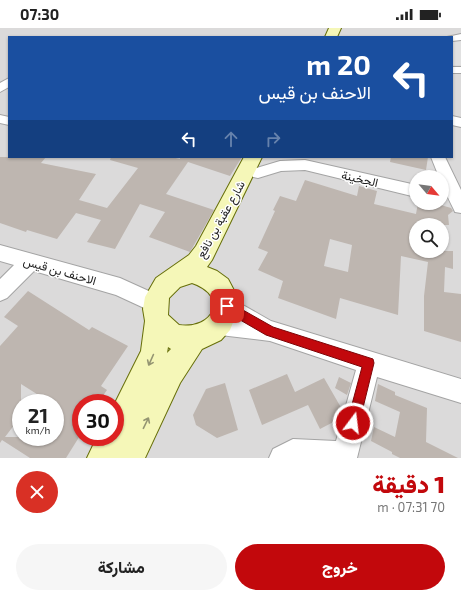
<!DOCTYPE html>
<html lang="ar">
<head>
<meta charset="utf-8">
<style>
  body { margin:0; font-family:"Exo 2",Vazirmatn,sans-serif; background:#f6f6f6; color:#222; direction:rtl; height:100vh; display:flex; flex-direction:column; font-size:15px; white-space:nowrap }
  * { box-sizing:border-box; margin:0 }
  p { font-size:13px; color:#767676 }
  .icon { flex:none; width:22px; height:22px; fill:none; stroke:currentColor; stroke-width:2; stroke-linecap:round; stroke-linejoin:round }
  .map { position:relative; height:430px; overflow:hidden; direction:ltr }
  .drawer { display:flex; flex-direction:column; background:#fff; flex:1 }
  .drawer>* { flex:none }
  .banner { position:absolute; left:8px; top:8px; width:445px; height:122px; border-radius:0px; box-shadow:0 1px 3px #0004; direction:rtl; background:#1a4fa0; color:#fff; overflow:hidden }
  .needle { width:26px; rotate:119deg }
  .fabs { position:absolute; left:409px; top:142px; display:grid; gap:8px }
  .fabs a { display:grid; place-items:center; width:40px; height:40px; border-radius:50%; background:#fff; box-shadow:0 1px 3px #0004; font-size:20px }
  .speed { position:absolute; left:12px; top:366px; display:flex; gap:8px; font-size:20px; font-weight:700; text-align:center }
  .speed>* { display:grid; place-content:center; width:52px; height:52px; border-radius:50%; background:#fff; box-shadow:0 1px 3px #0004; line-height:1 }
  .speed small { font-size:10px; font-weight:400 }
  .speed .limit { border:6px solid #d22; background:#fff; color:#111 }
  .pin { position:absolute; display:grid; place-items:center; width:34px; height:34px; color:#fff; margin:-17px; border-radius:8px; box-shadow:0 2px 6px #0006 }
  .me { position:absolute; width:44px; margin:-22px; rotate:15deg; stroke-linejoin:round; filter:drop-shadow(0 0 3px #0008) }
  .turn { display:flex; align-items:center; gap:14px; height:84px; padding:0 16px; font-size:18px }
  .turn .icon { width:52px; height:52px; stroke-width:2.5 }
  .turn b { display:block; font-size:28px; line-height:34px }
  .lanes { display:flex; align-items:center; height:38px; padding:0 16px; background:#0003; justify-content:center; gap:20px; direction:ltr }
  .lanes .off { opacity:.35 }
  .round { display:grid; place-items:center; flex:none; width:42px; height:42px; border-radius:21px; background:#f6f6f6 }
  .overview { display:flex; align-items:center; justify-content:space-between; height:68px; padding:0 16px }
  h1 { font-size:24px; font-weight:800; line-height:30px; color:#c2080c }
  .primary-button { display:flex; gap:8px; margin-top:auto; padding:8px 16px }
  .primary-button a { flex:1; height:46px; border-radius:24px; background:#c2080c; color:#fff; font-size:16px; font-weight:800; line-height:46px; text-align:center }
  .primary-button a+a { background:#f6f6f6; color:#222 }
  .status { display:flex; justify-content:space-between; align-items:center; height:28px; padding:0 20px; background:#fff; direction:ltr }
  .status svg { height:11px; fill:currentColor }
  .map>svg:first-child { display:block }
  .residential { fill:#dbdada; fill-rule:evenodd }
  .parking { fill:#e1e1e1 }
  .building { fill:#beb6b0; fill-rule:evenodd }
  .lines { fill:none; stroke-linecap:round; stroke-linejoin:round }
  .street-casing { stroke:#a4a4a4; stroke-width:2 }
  .secondary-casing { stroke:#676f09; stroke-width:2 }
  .street { fill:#fff; fill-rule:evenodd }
  .secondary { fill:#f5f7b8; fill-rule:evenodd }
  .oneway { stroke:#949572 }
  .route { fill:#c2080c; stroke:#7e0508 }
  .labels { text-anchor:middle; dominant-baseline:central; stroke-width:3; stroke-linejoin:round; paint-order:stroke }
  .street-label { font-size:12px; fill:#1d1d1d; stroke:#fff }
</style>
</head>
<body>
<div class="status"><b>07:30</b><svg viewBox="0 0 49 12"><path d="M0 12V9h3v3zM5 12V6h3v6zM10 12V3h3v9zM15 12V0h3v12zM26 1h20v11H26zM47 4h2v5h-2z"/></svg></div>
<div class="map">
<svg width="461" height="430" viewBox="0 0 461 430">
  <rect width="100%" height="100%" fill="#eeeae3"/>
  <path class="residential" d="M0,0H461V430H0ZM9,9H452V129H9ZM416,149H442V175H416ZM416,197H442V223H416ZM21,375H55V409H21ZM81,375H115V409H81Z"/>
  <path class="parking" d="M461,12V37H452V13Z"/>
  <path class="building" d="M0,129H46L41,135L96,146L79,172L107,180L138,140L110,132L111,129H171L180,131V129H242L230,148L188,134L166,166L214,182L190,224L149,209L165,184L140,176L115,221L87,214L101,192L76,185L57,211L27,202L26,204L0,195Z
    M391,129H428L426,142L390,134Z
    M305,152L357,168L359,158L377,163L374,176L416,186L418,175H434L451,180L453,183L448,187L449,197H416V223H453V241L445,239L444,264L461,266V314L424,303V268L428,234L401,228L398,287L340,270L336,291L278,270L283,253L258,242L268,224L258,220L275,183L273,182L280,168L296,173ZM330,211L352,217L348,244L324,238Z
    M28,263L89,302L92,299L128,318L101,358L107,362L98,375H81V406L66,430H30L2,412L0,415V318L18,298L4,289ZM21,356L51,375H55V409H5L21,388Z
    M287,346L295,364L324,350L343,383L341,390L320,401L308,377L262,397L249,362Z
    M339,349L351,355L347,367L335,360Z
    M225,355L238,402L217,410L196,397L193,387L206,361Z
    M378,356L395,364V367L427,380L426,414L458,430H400L392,426V424L371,413L374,399L395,409L400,384L375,373Z"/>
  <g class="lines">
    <g class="street-casing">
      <path id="street" d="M461,6V12L452,13V9H447Z
        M452,39H461V45H452Z
        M9,50V59L0,64V55Z
        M0,87L9,89V97L0,95Z
        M452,88L461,90V99L452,97Z
        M431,129H445L461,162V185L455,184C450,173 442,160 442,149H439Z
        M305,132L416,157V169L305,142L281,143L258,150L253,149L250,145L253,141L280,133Z
        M0,217L120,250L162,269L165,276L162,283L155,285L116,267L34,243L7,270L0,273V251L14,237L0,233Z
        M227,268L271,293L461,351V375L377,349L357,430H269L273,421L293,411L336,413L356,342L270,313L220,307L213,304L209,297L213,290L220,287H224L220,285L217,278L220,271Z"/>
    </g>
    <g class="secondary-casing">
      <path id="secondary" d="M329,0H341L337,9H325Z
        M244,129H262L212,232L207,239L217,243L228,251L238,270V282L230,302L221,312L202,321L180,355L145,430H87L97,409H115V375L141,323L145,293L143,281L145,269L156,250L189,227L196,218ZM192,255C230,268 213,302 179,297L168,287L169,270L180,259ZM168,319L171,321L167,325Z"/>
    </g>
    <use href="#street" class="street"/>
    <use href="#secondary" class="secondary"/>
  </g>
  <defs><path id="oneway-shaft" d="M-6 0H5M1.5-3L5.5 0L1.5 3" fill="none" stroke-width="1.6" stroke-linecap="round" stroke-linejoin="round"/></defs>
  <g class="oneway">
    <use href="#oneway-shaft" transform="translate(151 332) rotate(114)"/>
    <use href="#oneway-shaft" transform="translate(146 395) rotate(-64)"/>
  </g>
  <path class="route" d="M227,273L273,299L373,331L374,335L358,400L353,402L349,400L347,395L362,339L266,307L223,282L221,278L223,275Z"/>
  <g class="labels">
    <g class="street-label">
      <text transform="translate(360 150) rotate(13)">الجخينة</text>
      <text transform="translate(220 191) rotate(-61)">شارع عقبة بن نافع</text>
      <text transform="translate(60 242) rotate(16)">الاحنف بن قيس</text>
    </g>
  </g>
</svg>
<div class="fabs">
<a><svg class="needle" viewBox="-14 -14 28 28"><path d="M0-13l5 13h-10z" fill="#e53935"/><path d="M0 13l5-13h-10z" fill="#767676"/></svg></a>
<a><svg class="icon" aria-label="search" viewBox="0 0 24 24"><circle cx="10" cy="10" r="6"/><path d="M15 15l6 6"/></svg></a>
</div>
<div class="speed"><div>21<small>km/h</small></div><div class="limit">30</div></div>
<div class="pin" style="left:227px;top:278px;background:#d93025"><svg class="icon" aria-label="arrive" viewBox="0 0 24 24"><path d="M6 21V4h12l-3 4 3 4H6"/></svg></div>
<svg class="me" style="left:353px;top:395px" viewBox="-20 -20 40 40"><circle r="17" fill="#c2080c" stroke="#fff" stroke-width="3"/><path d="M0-11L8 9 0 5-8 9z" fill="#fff"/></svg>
<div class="banner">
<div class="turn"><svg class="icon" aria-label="left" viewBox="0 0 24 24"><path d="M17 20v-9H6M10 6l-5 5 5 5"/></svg><div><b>20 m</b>الاحنف بن قيس</div></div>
<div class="lanes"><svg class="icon" aria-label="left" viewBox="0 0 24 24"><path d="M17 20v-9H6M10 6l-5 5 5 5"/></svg><svg class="icon off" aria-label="ahead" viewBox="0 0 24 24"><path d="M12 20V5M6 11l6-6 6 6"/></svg><svg class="icon off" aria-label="right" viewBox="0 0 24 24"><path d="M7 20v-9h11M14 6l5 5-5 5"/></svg></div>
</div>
</div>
<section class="drawer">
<div class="overview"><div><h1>1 دقيقة</h1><p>70 m · 07:31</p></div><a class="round" style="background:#d93025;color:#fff"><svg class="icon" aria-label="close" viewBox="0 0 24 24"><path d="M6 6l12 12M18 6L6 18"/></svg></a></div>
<div class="primary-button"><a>خروج</a><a>مشاركة</a></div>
</section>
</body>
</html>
